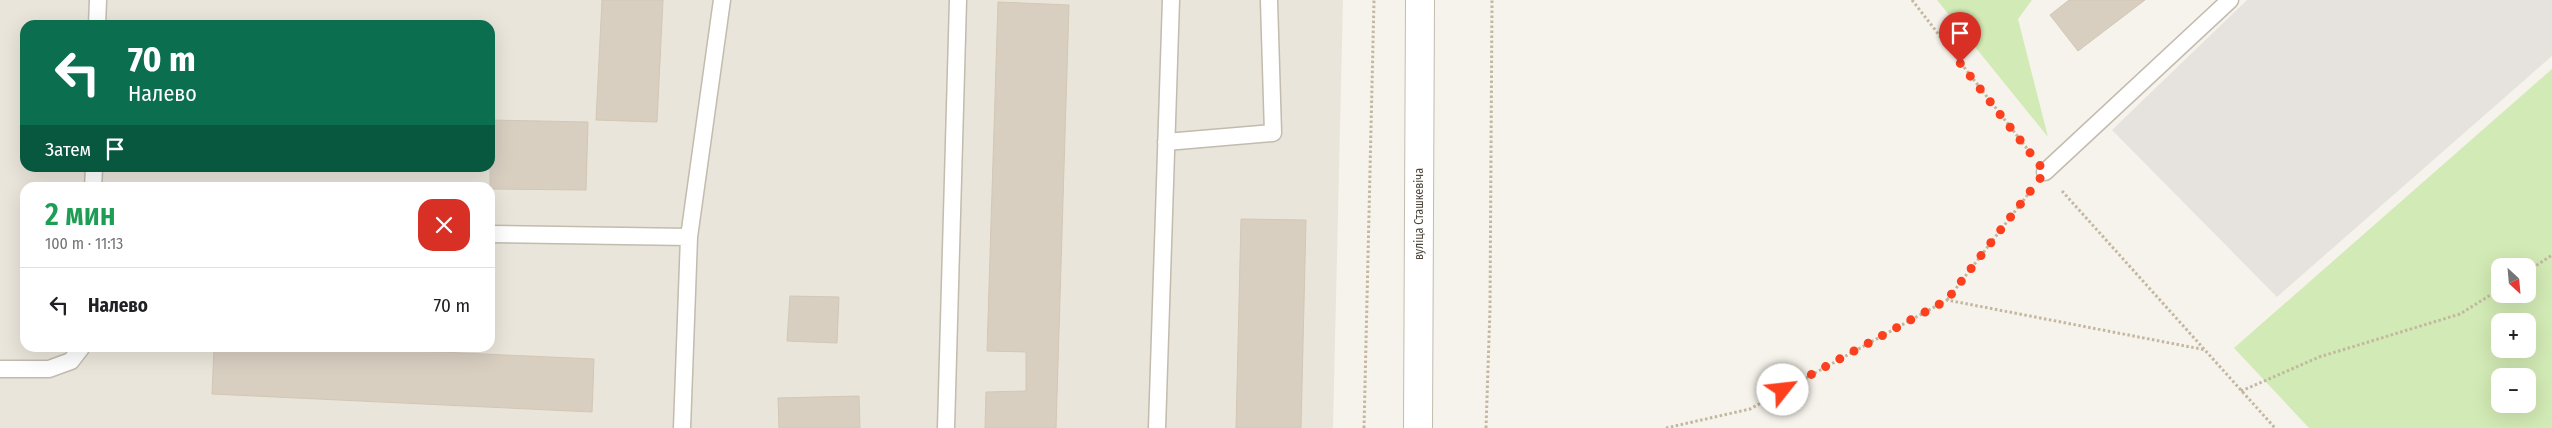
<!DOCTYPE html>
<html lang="ru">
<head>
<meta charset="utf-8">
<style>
  body { margin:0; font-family:"Fira Sans Condensed",sans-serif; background:#f6f6f6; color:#202124; height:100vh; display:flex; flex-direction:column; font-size:19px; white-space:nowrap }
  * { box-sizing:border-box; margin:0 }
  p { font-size:16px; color:#757577 }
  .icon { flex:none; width:28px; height:28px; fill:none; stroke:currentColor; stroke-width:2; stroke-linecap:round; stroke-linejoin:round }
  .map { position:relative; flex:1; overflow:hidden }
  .drawer { position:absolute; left:20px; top:182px; width:475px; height:170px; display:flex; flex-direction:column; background:#fff; border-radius:15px; box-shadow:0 5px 20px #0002 }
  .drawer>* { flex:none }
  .top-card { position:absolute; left:20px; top:20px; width:475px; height:152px; border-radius:15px; box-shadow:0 5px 20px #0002; background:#0b6e4f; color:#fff; overflow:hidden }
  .needle { width:32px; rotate:154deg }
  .fabs { position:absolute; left:2491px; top:258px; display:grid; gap:10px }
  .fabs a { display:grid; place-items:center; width:45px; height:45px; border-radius:10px; background:#fff; box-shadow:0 5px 20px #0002; font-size:25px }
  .pin { position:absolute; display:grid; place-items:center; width:42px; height:42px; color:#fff; margin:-51px -21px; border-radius:50% 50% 50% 0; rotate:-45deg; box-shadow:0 0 5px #0007 }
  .pin .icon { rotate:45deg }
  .me { position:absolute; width:55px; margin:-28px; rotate:61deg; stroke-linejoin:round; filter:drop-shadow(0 0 4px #0008) }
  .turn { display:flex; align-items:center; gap:18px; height:105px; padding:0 25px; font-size:22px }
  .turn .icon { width:65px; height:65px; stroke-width:2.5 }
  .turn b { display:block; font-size:35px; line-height:42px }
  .then { display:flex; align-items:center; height:48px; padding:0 25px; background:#0003; gap:10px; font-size:19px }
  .round { display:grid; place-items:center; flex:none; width:52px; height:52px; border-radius:15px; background:#f6f6f6 }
  .headline { display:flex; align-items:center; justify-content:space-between; height:85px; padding:0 25px }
  h1 { font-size:30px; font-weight:600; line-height:38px; color:#1e9e55 }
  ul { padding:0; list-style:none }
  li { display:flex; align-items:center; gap:15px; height:75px; padding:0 25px; border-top:1px solid #e0e0e0 }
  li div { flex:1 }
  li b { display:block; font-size:19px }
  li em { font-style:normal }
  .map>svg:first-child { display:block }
  .residential { fill:#eae5da; fill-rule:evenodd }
  .industrial { fill:#e6e2dd }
  .green { fill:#d2eab5; fill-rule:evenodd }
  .building { fill:#d8cfc1; stroke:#d3c7b4 }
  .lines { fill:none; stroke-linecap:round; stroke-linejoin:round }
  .service-casing { stroke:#c2bbae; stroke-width:19 }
  .minor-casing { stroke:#c2bbae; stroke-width:30 }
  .path { stroke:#c4b79f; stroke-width:3; stroke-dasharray:2.5 2.5; stroke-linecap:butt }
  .service { stroke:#fff; stroke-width:16 }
  .minor { stroke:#fff; stroke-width:28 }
  .route { stroke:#fc3f1d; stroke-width:9; stroke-dasharray:0 16.2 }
  .labels { text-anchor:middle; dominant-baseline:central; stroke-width:5; stroke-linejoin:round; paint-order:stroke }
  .street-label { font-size:12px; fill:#4b4439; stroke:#fff }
</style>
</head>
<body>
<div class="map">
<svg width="2552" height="428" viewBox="0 0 2552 428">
  <rect width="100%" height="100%" fill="#f6f3ec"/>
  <path class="residential" d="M0,0H1343L1333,428H0ZM25,25H490V168H25ZM25,188H490V348H25Z"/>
  <path class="industrial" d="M2247,0H2552V56L2277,297L2112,130Z"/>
  <path class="green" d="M1937,0H2032L2018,19L2048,137Z
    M2552,69V428H2309L2234,348ZM2500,266H2528V294H2500ZM2500,321H2528V349H2500ZM2500,376H2528V404H2500Z"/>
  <path class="building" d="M602,0H663L657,122L596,120Z
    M2069,0H2145L2078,51L2050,15Z
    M998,2L1069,5L1056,428H985L986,392L1026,391V352L987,351Z
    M490,120L588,122L586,190L490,189Z
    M1241,219L1306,220L1301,428H1236Z
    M790,296L839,297L837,343L787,341Z
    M214,348H351L594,359L592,412L212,394Z
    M859,396L860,428H779L778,398Z"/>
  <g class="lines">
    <g class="service-casing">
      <path id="service" d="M97,25L98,0
        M1166,142L1273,133L1269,1
        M2045,172L2230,0
        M93,188L94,168
        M490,234L689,237
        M0,369H49L71,361L81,348
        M682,428L689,237L722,0
        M946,428L958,0
        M1157,428L1171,0"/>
    </g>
    <g class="minor-casing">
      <path id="minor" d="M1418,428L1420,0"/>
    </g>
    <path class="path" d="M1912,0L2029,151
      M2062,191L2275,428
      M2528,271L2552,255
      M1947,300L2029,193
      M2241,391L2319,357L2460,314L2500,289
      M1364,428L1374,0
      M1486,428L1490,309L1492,0
      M1666,428L1750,409L1947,300L2206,350"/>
    <use href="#service" class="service"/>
    <use href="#minor" class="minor"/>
  </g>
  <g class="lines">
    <path class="route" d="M1783,390L1947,300L2045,172L1960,63"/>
  </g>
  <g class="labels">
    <g class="street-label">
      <text transform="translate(1419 214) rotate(-90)">вуліца Сташкевіча</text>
    </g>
  </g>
</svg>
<div class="fabs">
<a><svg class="needle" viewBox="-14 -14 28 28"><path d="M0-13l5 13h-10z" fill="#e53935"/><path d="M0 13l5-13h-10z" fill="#757577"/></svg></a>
<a>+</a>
<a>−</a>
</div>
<div class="pin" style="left:1960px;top:63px;background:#d93025"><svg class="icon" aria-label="arrive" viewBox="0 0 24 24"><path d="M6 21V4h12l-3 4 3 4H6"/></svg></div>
<svg class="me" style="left:1783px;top:390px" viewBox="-20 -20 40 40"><circle r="19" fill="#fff"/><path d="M0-13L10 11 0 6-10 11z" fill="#fc3f1d"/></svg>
<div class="top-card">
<div class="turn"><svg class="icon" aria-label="left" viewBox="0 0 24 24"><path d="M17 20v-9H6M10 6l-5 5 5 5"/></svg><div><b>70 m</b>Налево</div></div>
<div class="then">Затем<svg class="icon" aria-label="arrive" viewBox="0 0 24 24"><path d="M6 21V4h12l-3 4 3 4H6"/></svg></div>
</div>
<section class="drawer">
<div class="headline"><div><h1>2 мин</h1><p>100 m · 11:13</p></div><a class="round" style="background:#d93025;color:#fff"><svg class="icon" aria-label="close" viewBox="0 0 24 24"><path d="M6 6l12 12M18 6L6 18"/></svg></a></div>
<ul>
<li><svg class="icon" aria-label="left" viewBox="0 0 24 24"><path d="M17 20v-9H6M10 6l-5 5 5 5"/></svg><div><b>Налево</b></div><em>70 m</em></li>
</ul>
</section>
</div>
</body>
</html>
